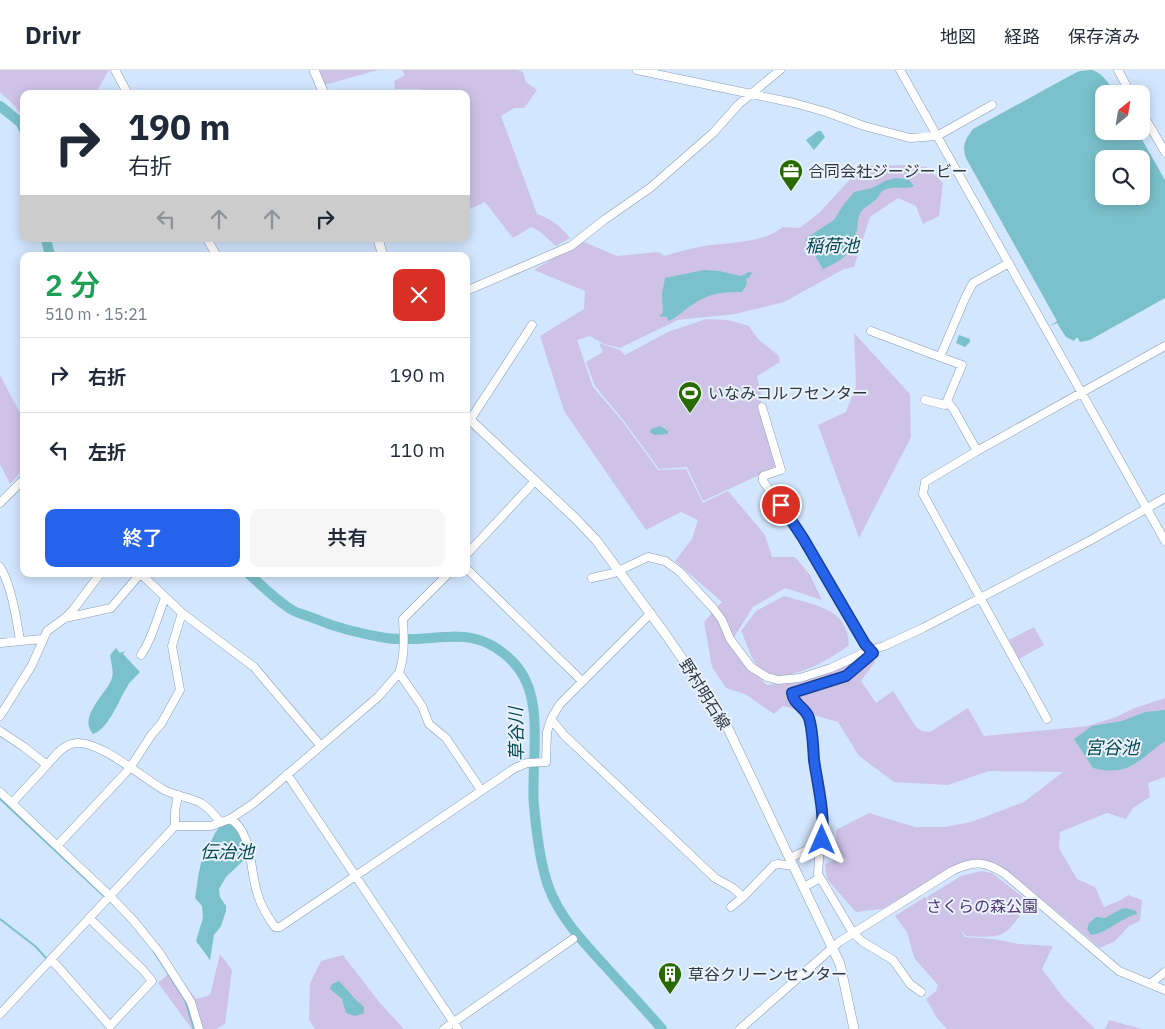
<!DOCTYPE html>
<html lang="ja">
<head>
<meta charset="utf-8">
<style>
  body { margin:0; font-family:"IBM Plex Sans","Noto Sans JP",sans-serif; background:#f6f6f7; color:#1f2937; height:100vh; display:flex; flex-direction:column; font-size:19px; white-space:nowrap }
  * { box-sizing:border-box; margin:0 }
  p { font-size:16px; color:#747a83 }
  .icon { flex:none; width:28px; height:28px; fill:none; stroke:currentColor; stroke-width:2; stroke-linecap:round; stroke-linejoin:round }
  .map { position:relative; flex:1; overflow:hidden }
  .drawer { position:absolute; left:20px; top:182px; width:450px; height:325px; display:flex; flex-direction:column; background:#fff; border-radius:10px; box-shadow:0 2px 12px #0003 }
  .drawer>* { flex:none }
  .hud { position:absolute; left:20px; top:20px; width:450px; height:152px; border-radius:10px; box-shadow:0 2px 12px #0003; background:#fff; color:#1f2937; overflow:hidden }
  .needle { width:32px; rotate:30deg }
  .fabs { position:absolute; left:1095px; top:15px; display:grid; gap:10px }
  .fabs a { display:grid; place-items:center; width:55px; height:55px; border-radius:10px; background:#fff; box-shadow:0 2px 12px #0003; font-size:25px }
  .pin { position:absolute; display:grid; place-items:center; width:42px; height:42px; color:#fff; margin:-21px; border:2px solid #fff; border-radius:50%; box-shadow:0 1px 5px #0007 }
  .me { position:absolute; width:55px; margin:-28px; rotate:0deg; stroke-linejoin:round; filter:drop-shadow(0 0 4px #0008) }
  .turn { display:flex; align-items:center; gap:18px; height:105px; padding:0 25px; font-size:22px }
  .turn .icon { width:65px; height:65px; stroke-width:2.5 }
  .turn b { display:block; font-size:35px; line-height:42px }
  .lanes { display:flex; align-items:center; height:48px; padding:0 25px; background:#0003; justify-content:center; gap:25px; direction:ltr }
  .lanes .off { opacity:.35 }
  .round { display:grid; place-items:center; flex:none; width:52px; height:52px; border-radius:10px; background:#f6f6f7 }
  .headline { display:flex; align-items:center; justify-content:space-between; height:85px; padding:0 25px }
  h1 { font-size:30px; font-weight:600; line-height:38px; color:#1e9e55 }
  .button { display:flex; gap:10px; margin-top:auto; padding:10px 25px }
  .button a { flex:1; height:58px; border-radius:10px; background:#2563eb; color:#fff; font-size:20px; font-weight:600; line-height:58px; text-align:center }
  .button a+a { background:#f6f6f7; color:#1f2937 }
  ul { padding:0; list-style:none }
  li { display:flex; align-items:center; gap:15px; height:75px; padding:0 25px; border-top:1px solid #e0e1e3 }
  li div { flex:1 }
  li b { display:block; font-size:19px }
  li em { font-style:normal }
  header { display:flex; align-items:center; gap:30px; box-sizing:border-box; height:70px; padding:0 25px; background:#fff; border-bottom:1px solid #e0e1e3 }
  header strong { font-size:24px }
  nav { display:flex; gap:28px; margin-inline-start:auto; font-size:18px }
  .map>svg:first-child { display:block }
  .green { fill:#cec3e7 }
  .water { fill:#7ac1cb; fill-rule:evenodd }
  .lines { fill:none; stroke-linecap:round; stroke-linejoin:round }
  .stream { stroke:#7ac1cb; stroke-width:2 }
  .river { stroke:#7ac1cb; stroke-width:10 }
  .minor-casing { stroke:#899bb2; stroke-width:9 }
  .major-casing { stroke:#899bb2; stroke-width:10 }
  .minor { stroke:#fff; stroke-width:8 }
  .major { stroke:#fff; stroke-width:9 }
  .route-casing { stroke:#184099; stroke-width:12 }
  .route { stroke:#2563eb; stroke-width:9 }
  .labels { text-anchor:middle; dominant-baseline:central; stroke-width:4; stroke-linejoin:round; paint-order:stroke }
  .poi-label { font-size:16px; fill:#2f3640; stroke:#eaf2fc; text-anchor:start }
  .street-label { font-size:16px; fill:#2f3640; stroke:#eaf2fc }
  .park-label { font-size:16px; fill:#4e3674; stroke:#eaf2fc }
  .water-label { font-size:18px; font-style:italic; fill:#054950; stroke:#eaf2fc }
</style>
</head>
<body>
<header>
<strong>Drivr</strong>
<nav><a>地図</a><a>経路</a><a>保存済み</a></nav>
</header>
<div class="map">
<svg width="1165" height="959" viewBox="0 0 1165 959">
  <rect width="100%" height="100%" fill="#d2e6fe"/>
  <path class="green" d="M0,0H109L97,21L100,24H24V49L14,35L0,22Z
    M319,0H378L324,15Z
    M402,0H517L523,2L526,12L537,20L524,38H514L501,46L537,144C553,150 559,155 570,168L556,176L539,161L531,157L513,168L485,132L470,139L466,131V24H425L421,19H395L394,11L405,5Z
    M906,95L927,97L943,113L939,146L923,154L916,136L898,128L870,147L854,197L844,199L784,232L735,244L678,250L620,278L604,274L590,266L577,270L593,317L623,352L658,400L686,399L703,433L728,421L765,465L772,487H795L810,505L822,530L785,518L753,537L729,575L748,597L767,615L793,612L870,584L875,592L861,611L876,633L893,621L916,657L922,661L930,662L968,638L984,666L1088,656L1116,647L1132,639L1165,628V707L1148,713L1150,727L1133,738L1126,749L1107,743L1060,762L1059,778L1077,809L1095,817L1104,837L1119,831L1128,825L1142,830L1140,851L1129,856L1115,871L1100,878L1055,840L1000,798L982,790L974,789L958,795L882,839L856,842L827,809L825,794L837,789L836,760L869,743L915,757H945L971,752L1024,732L1063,702L989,701L948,715L894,712L859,686L838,652L783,636L774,644L745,624L726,618L712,597L704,552L722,532L675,491L692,469L698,450L681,442L646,460L564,341L540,266L584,239L585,221L534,200L582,171L617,186L659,182L664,186C674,183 684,180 694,178C722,171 759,176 783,157L800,158L820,142L852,107L867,96Z
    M706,249L728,250L749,256L758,269L779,286L780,292L757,306L762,328L759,337L776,393L774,398L703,431L687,397L659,399L624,351L595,316L586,292L603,282L599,273L620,280L625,285L668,262Z
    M854,263L910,324L911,367L859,468L818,355L846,342L856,317Z
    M0,305L20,343H24V399L10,414L0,394Z
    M784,526C813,535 848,537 849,575C835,587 797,607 778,606C772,606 762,602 758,597C751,589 746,571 741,561L756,541Z
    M1034,557L1044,575L1019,589L1009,570Z
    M981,801L992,803L1029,832C1006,865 1008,869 966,866L960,859L965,867L993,869L1019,874L1053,876L1042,899L1063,927L1095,959H947L937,948L926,929L936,921L938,915L914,888L907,862L895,846L925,827L931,831L927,827L961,806Z
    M220,884L232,900L225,954L216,959H192L158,913L173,900L196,929L210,925Z
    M343,885L380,933L404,959H315L309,949L310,913L321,891Z
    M1109,950L1142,959H1105Z"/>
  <path class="water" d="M1092,0C1104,4 1109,14 1115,24H1104V61H1137L1165,110V228L1090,270L1080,272L1078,268H1076L1074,271L1066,267L1057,253L1050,256L1057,251L967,90C961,78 965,69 973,59L1075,3L1080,1ZM1104,89H1141V126H1104Z
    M818,61H821L825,67L814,80L806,70Z
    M895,108L908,109L914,116C904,121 895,113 881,122C876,134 864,135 860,144C857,149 858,155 857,160C849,185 847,188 823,199L805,169L834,150L844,134L854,122L872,118L885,111Z
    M704,200L719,201L741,206L749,202L753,203L750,205V207L746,209L747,214L742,222C723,222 709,223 692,235C684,240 678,247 669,251L667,249V247L659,246L663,243L662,224L665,208Z
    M959,265L970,269V272L965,277L956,273Z
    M660,356L668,361V364L654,365L650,362L651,359Z
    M116,578L120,583L125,581L123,584L140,602C136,607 130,611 127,617C119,630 108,660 93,664C77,647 108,622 112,608C114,601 111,593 110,585Z
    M1165,640V671C1138,690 1130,707 1093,698L1074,669L1092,656L1122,651L1145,642Z
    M225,753C241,756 244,773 247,787L226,807L219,819L220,827L226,836V841L221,856L214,865L210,890L196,871L203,848L202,836L195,828L199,802L201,793L215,763L220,756Z
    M1126,838L1136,841L1137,844C1120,848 1108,863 1091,865L1087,859L1089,853L1096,847L1105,848L1121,839Z
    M339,911L357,931L364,937V943L355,946L346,943L342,929L330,919L332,914Z"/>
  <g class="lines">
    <path class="stream" d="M0,729L106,828
      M0,849L35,876L48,890
      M153,880L185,930L194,959"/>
    <path class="river" d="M0,36L21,53L24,60
      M46,169L50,186
      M249,504C262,516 276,530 292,540C299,544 306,545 313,548C337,558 361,564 386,568C435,575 473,549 514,593C547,628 530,692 534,736C536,758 541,797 549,818C560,848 585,874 606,897C625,918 644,938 662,959"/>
    <g class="minor-casing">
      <path id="minor" d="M115,0L128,24
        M637,0L794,33L826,42L864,56L910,68L937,66L992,35
        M900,0L1165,471
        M1118,0L1131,24
        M1141,41L1165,82
        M207,169L217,186
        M466,221L571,176L604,150L650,118L713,63L739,34L780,0
        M871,261L940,287
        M925,330L945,335L947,331
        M762,337L781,400L763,406V411L803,468L865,574L873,583L846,606L792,623C793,634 806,638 809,648C813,661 813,677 814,691C818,717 828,748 820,775L815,776L790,788
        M466,350L472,347L532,255
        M977,381L954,340L947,331L962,295L940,287L966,226L973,213L1009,193
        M0,433L24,409
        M466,485L535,411
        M0,497C11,514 17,550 20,571
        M466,498L582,611
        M141,504L182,543L254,597L320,675
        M592,508L614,503L648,487L665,491L679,501L714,539L722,550L730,569L751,597L767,607L778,610L800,608L831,598L870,580L884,576L923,558L1091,470L1165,428
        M651,543L560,634L551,649L564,665L715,808L733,818L743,827L774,795L778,794L794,796
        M65,548L111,538L140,504
        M0,573L42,569
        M141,585C153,568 157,547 165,528
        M399,603L422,636L429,654L446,668L481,720
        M0,646L32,595L47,561L65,548L73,540L100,504
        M1047,649L923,424L925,412L977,381L1165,276
        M0,661L24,677L47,695C55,686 63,674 77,673C100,671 143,708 164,720C176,726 189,727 201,733C209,738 214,744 220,752
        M287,704L458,959
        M0,722L109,825L133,850L159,882L191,932L199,959
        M12,733L47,695
        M230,749C252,760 250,801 257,822C260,834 267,846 275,857H280L515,698L527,693L546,692L547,662L551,649
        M175,756V741L178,725
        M820,775L818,804L853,863L863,872L893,890L910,914L921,922
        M57,776L130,698L152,664L161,654L180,620L172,576L182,543
        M804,817L820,808
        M731,837L743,827
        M51,889L110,956L152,911L143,900L89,848
        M1150,914L1165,902
        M0,944L175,756H211L230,749L254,733L378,627L399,603C405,586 404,568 403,549L448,504
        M444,959L573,869
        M740,959L839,872L952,801C974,790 985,791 1005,804L1119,901L1165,920"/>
    </g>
    <g class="major-casing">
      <path id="major" d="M314,0L324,24
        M378,169L383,186
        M466,346L575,448L596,470L666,565L723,648L840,894L854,959"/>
    </g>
    <use href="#minor" class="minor"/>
    <use href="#major" class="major"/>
  </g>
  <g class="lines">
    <g class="route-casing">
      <path id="route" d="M781,435L803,468L865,574L873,583L846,606L792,623C793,634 806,638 809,648C813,661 813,677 814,690C818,717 825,743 822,770"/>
    </g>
    <use href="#route" class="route"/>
  </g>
  <defs>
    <g id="office-pin" transform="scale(1.25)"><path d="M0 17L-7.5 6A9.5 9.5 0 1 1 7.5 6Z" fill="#296a00" stroke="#eaf2fc"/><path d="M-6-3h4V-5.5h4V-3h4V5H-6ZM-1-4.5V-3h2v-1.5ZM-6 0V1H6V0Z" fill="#fff"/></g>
    <g id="stadium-pin" transform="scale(1.25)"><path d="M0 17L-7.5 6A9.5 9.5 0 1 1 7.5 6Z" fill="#296a00" stroke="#eaf2fc"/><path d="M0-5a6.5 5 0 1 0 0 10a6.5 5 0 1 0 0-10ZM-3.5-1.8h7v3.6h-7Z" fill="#fff"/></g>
    <g id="building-pin" transform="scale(1.25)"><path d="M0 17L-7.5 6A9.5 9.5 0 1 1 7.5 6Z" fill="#296a00" stroke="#eaf2fc"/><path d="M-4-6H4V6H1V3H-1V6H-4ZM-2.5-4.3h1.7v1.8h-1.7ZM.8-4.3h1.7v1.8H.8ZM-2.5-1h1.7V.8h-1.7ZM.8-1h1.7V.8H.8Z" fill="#fff"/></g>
  </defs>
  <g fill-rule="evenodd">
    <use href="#office-pin" x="791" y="101"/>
    <use href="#stadium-pin" x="690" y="323"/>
    <use href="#building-pin" x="670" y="904"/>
  </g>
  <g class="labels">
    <g class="poi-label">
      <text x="808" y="101">合同会社ジージービー</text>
      <text x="708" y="323">いなみコルフセンター</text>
      <text x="688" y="904">草谷クリーンセンター</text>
    </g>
    <g class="street-label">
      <text transform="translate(705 624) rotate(58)">野村明石線</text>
    </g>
    <g class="park-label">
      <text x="982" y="836">さくらの森公園</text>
    </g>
    <g class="water-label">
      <text x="832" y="175">稲荷池</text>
      <text transform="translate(516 664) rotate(-91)">草谷川</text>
      <text x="1112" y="677">宮谷池</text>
      <text x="227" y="781">伝治池</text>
    </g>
  </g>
</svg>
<div class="fabs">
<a><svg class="needle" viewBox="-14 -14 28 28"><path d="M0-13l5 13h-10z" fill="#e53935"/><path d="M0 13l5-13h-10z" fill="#747a83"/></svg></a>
<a><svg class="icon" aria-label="search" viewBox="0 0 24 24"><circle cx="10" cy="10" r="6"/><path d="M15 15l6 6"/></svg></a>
</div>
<div class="pin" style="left:781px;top:435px;background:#d93025"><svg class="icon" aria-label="arrive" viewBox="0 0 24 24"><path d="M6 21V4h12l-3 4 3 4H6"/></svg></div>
<svg class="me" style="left:822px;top:770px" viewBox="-20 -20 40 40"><path d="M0-17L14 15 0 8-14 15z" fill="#2563eb" stroke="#fff" stroke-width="4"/></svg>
<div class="hud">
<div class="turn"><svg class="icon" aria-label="right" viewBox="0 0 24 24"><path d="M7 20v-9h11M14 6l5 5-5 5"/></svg><div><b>190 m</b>右折</div></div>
<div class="lanes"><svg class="icon off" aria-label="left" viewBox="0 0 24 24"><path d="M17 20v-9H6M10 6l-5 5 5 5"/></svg><svg class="icon off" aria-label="ahead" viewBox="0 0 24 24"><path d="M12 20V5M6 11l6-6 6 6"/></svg><svg class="icon off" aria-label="ahead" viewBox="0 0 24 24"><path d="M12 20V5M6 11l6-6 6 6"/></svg><svg class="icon" aria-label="right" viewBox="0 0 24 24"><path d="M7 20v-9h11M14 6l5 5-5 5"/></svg></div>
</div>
<section class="drawer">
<div class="headline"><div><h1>2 分</h1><p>510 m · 15:21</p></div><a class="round" style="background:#d93025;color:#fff"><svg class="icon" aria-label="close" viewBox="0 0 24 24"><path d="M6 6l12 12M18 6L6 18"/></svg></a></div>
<ul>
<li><svg class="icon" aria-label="right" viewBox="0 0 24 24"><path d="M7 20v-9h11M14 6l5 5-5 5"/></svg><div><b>右折</b></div><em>190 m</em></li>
<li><svg class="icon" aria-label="left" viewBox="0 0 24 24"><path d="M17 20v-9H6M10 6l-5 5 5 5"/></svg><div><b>左折</b></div><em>110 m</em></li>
</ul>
<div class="button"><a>終了</a><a>共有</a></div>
</section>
</div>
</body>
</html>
